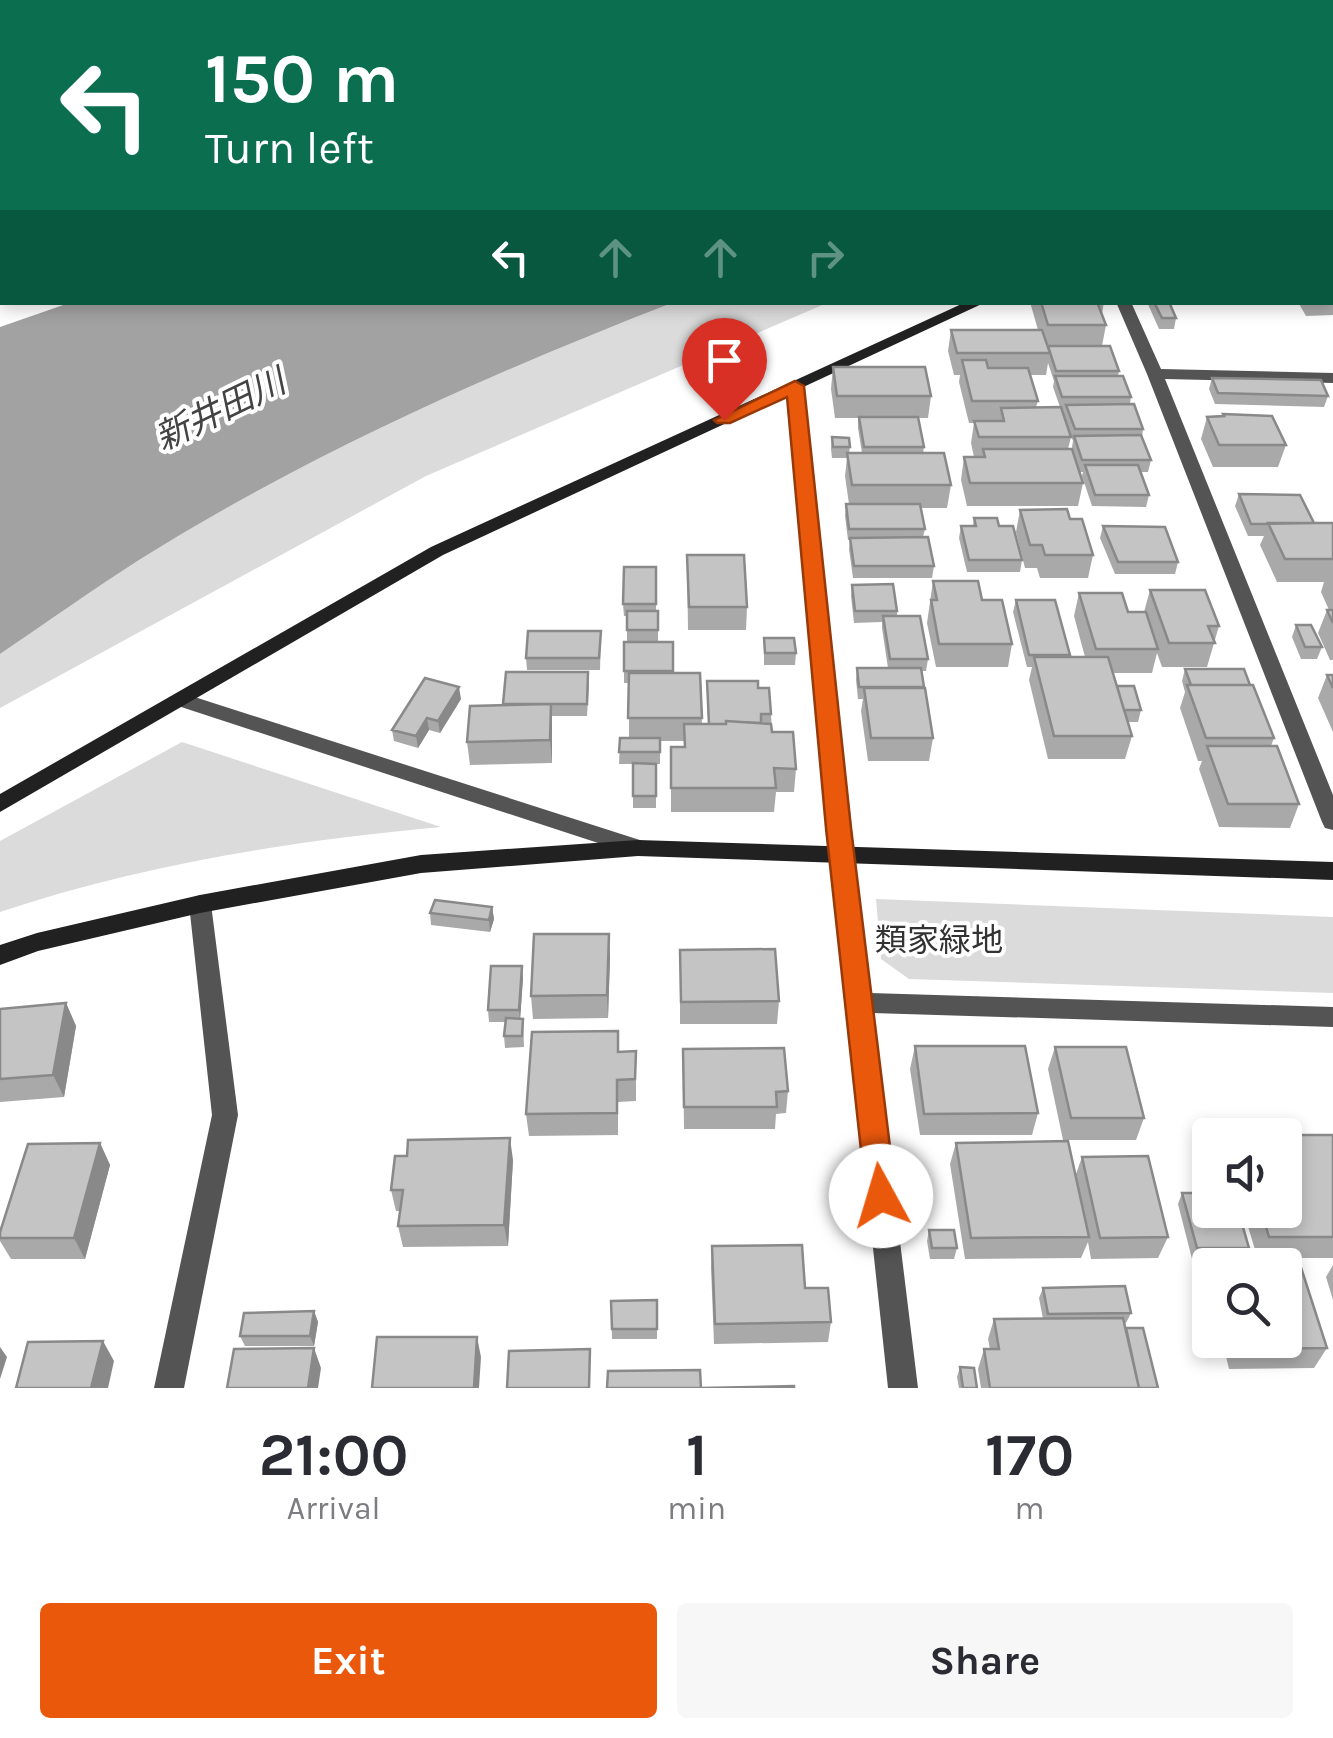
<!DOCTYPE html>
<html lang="en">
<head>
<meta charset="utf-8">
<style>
  body { margin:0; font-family:Karla,"Noto Sans JP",sans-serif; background:#f7f7f7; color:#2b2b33; height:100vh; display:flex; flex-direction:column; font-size:38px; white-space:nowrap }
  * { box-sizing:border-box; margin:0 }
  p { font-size:32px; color:#7c7c81 }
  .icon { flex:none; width:55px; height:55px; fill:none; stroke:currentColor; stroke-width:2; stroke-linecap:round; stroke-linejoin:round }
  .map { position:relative; height:1388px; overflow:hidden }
  .sheet { display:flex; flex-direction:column; background:#fff; flex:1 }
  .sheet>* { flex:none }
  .top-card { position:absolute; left:0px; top:0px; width:1335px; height:305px; box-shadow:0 5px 15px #0003; background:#0b6e4f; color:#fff; overflow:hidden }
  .buttons { position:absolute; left:1192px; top:1118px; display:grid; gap:20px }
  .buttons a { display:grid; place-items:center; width:110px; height:110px; border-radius:10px; background:#fff; box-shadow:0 5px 15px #0003; font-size:50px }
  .pin { position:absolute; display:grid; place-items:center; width:85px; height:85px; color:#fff; margin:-102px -42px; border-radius:50% 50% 50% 0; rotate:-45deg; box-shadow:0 0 10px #0007 }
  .pin .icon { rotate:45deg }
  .me { position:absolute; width:110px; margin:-55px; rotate:354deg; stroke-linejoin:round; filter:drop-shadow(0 0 8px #0008) }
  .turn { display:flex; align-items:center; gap:35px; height:210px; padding:0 40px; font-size:45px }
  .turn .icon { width:130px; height:130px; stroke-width:2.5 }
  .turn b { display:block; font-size:70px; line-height:85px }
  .lanes { display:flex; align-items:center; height:95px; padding:0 40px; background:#0003; justify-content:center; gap:50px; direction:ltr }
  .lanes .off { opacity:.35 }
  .eta { display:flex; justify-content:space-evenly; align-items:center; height:170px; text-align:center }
  .eta b { font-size:60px; font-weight:700; line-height:70px }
  .button { display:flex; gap:20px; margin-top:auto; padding:20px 40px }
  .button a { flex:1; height:115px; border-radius:10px; background:#ea580c; color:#fff; font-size:40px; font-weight:700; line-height:115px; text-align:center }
  .button a+a { background:#f7f7f7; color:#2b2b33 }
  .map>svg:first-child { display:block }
  .green { fill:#dbdbdb }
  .water { fill:#a2a2a2 }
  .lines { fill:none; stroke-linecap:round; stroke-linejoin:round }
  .lane { fill:#545454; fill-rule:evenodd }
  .street { fill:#545454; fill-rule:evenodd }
  .secondary { fill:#212121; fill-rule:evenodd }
  .wall { fill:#a9a9a9; fill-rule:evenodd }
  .shaded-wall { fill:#898989 }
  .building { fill:#c4c4c4; stroke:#898989; stroke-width:2.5 }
  .route { fill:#ea580c; stroke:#983908; stroke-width:2.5 }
  .labels { text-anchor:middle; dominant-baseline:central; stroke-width:8; stroke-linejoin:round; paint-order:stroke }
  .park-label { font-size:32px; fill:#323232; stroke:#fff }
  .water-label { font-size:35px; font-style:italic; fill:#434343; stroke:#fff }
</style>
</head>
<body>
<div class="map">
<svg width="1333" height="1388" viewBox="0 0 1333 1388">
  <rect width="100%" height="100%" fill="#fff"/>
  <path class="green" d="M672,303H827L426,476L0,708V654C46,623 92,590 139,560C305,456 489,374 672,303Z
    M182,742L441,827C292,841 142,864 0,912V841Z
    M876,899L1333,917V993L909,979L881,959Z"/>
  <path class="water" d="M72,302H672V303C489,374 305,456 139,560C92,590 46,623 0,654V327Z"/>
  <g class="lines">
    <path class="lane" d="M0,208H2V216H0Z"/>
    <path class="street" d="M1116,302H1131L1161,369L1333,373V383L1165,379L1333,795V830L1325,828L1322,822L1147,374Z
      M795,381L803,386L870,993L1333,1007V1027L872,1013L918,1388H888L831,856L787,386Z
      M179,692L646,842L649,848L646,854L638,856L172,704L169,699Z
      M200,895L208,898L211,904L238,1115L184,1388H154L212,1115L189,904L192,898Z"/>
    <path class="secondary" d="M1269,0H1284L1285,2H1271Z
      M1332,24H1333V31H1332Z
      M2,83V91L0,92V84Z
      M1333,162V171H1332V162Z
      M966,302H986L443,555L0,812V794L431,547Z
      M638,840L1333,862V880L638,856L421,873L200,913L38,951L0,965V945L37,933L200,895L421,855Z"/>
  </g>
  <path class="wall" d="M430,0H722V2H430Z
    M1333,202V315L1306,316L1298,302H1332Z
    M1030,302H1104L1102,314L1106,325L1102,346L1119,371L1118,376L1131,397L1130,404L1143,429L1142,437L1151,460L1148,472H1140L1149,495L1146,507L1092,506L1082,476L1083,472H1080L1072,447L1073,441L1064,417L1071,437L1068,449L1083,483L1078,506H967L961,480L964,457H974L971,443L974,423H969L959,382L960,375H954L948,351L951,330H1038ZM1048,363L1054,381L1053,387L1060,407H1036L1038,401L1030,375H1046Z
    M1147,302H1169L1176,318L1174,329H1159Z
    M833,367L931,396L928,418H918L924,447L923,453L951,485L947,508H921L925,529L923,537L934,566L932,578H853L849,549L850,540H848L845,516L846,504H849L845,476L847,458H832L831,449L832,437L850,447L849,453H862L858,428V418H835L831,389Z
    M1212,378L1328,396L1324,407L1215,404L1209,389Z
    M1223,414L1286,445L1278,467H1213L1201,439L1207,417L1222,416Z
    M1239,494L1314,523H1333V660H1330L1318,633L1327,610H1329L1321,592L1324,582H1277L1260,545L1264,536H1248L1235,506Z
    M1020,510L1070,519L1093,555L1088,578H1040L1037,568H1025L1016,532Z
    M974,518L999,526L1022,560L1020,572H967L959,538L961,526H973Z
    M1103,526L1178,562L1175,574H1115L1100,538Z
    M687,555L747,607L746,630H688Z
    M656,567V611H658V642H673V673H700L702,724H708L707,681L758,688L771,714L772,732L796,769L794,792H776L774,812H671V747H684V741H660V764H656V808H633V764H619L620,738H629V683H624V642H627V616H624L623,604Z
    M933,581L982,600L1012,644L1008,667H936L927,623Z
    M852,585L897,611V616L928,659L926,671H921L933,738L929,761H868L861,711L863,699H858L856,680L857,668H888L882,628V622L854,623L851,596Z
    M1150,590L1219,626L1207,667H1162L1157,653L1152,673H1113L1117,686L1141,710L1138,722H1128L1132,736L1125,759H1048L1029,680L1032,667H1027L1013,612L1016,600L1070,655V657H1085L1074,616L1079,593L1128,612H1144Z
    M1296,625L1322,647L1317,659H1301L1292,637Z
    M601,631L600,670H527L526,658Z
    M764,638L796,653L795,665H764Z
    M1185,669L1274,738L1271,746L1299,804L1290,828L1219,827L1199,769L1202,761H1198L1180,708L1185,692L1182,681Z
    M1327,675H1333V732L1318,698Z
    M589,684L587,716H552V763L470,765L467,742Z
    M461,699L440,733L429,730L418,748L394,741L392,730Z
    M492,907L494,919L490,932L431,925L430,913Z
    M680,950L779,1001L777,1024H680Z
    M610,957L608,1018L533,1019L531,996Z
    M523,978L520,1019H523L524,1047L505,1048L504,1036L505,1022H489L488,1010Z
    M66,1003L76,1026L64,1097L0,1102V1009Z
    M618,1031L619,1052L636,1051V1101L618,1102V1135L529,1136L526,1114Z
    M915,1046L1038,1113L1032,1135H920L910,1069Z
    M1055,1047L1144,1118L1136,1140H1063L1048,1069Z
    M683,1049L788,1091L786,1113L776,1114L775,1129H684Z
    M1333,1135V1258H1298L1327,1348L1314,1368L1229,1369L1222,1340H1285V1265H1210V1298L1203,1274L1211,1259H1192L1178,1204L1182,1193L1249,1248L1247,1253H1256L1243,1210H1285Z
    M100,1143L110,1165L85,1259H11L0,1241V1232Z
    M956,1143L1076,1174L1082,1157L1168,1237L1158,1258L1091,1259L1088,1242L1081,1258L965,1259L950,1164Z
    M407,1156L513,1160L508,1246L403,1247L398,1226L400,1211H396L391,1190Z
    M929,1230L957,1248L954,1259H930L927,1241Z
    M712,1246L805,1288L831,1322L828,1342L714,1344L711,1267Z
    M1333,1265V1300L1326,1277Z
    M1043,1288L1131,1313L1126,1323H1125L1126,1328L1158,1388H981L978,1369L984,1349H990L988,1339L994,1319H1043L1039,1298Z
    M657,1300V1339H612L611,1301Z
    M314,1311L318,1322L314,1346H245L240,1336Z
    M960,1367L977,1388H959L957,1377Z"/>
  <path class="shaded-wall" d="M459,0H487V2H448Z
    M459,687L461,699L440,733L438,721Z
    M551,704L552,727V763L550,740Z
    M427,718L429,730L418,748L416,736Z
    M492,907L494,919L490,932L489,920Z
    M609,934L610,957L608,1018L607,995Z
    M522,966L523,978L520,1021L519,1010Z
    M66,1003L76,1026L64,1097L53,1075Z
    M510,1138L513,1160L508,1246L504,1225Z
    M100,1143L110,1165L85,1259L74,1238Z
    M314,1311L318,1322L314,1346L310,1336Z
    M477,1337L481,1357L479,1388H474Z
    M103,1341L114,1361L108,1388H91Z
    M0,1347L7,1357L0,1379Z
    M314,1348L321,1368L318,1388H308Z"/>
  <path class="building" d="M435,0H459L448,2H439Z
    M515,0H547L536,2H519Z
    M669,0L673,2H559L556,1Z
    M672,0H718L707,2H676Z
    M2,98V121L0,109V99Z
    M1332,202H1333L1332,277Z
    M1041,302H1097L1106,325H1048Z
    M1154,302H1169L1176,318H1162Z
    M951,330H1042L1050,353H957Z
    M1048,346H1110L1119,371H1056Z
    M962,360H986L988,368H1028L1038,401H972Z
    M833,367H925L931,396H837Z
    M1055,376H1123L1131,397H1062Z
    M1212,378L1321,380L1328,396L1218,393Z
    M1134,404L1143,429H1075L1066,405Z
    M1061,407L1071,437H979L974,421H1004L1001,408Z
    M1223,414L1272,416L1286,445H1219L1207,417L1224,416Z
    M859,417H918L924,447H864Z
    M1141,435L1151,460H1082L1074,436Z
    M832,437L849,438L850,447H833Z
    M983,449H1072L1083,483H970L964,457H985Z
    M847,453H944L951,485H852Z
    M1085,465H1138L1149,495H1095Z
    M1239,494L1300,495L1314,523L1251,524Z
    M846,504H920L925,529H849Z
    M1067,509L1070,519H1082L1093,555H1045L1042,545H1030L1020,510Z
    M974,518H997L999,526H1013L1022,560H969L961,526H976Z
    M1268,523H1333V559H1285Z
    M1103,526L1165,527L1178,562H1118Z
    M928,537L934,566H854L850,538Z
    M687,555H744L747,607H689Z
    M624,567H656V604H623Z
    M933,581H978L982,600H1002L1012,644H939L931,600H937Z
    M893,584L897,611H855L852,585Z
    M1150,590H1205L1219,626H1208L1215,643H1169Z
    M1079,593H1122L1128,612H1146L1158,649H1096Z
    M1016,600H1055L1070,655H1029Z
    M1327,610H1333V623Z
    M627,611H658V630H627Z
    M883,616H920L928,659H890Z
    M1296,625H1311L1322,647H1305Z
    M528,631H601L599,658H526Z
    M764,638H794L796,653H765Z
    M624,642H673V671H624Z
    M1034,657H1108L1132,736H1054Z
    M857,668H921L924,687H859Z
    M1185,669H1244L1250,685H1191Z
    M506,672H588L587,704H503Z
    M629,673H700L702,718H628Z
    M1327,675H1333V688Z
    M425,678L459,687L438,721L427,718L416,736L392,730Z
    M707,681H758V688H769L771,714H761V723L726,721V724H709Z
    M1187,685H1253L1274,738H1206Z
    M1117,686H1134L1141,710H1124Z
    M864,688H925L933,738H871Z
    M551,704L550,740L467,742L470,706Z
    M726,721L771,724L772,732H793L796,769L774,768L776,788H671V747H685L684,724H726Z
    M620,738H660V752H619Z
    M1207,746H1277L1299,804H1228Z
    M633,763L656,764V796H633Z
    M435,900L492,907L489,920L430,913Z
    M534,934H609L607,995L531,996Z
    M775,949L779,1001L681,1002L680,950Z
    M491,966H522L519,1010H488Z
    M66,1003L53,1075L0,1079V1009Z
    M506,1018L523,1019L522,1036H504Z
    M618,1031V1052L636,1051L635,1079L617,1080V1113L526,1114L532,1032Z
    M915,1046H1025L1038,1113L924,1114Z
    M1055,1047H1126L1144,1118H1071Z
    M784,1048L788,1091L776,1092L777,1107H684L683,1049Z
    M1285,1135H1333V1237H1269L1261,1210H1285Z
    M510,1138L504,1225L398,1226L403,1190H391L395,1156H407L408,1140Z
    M1068,1141L1089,1237L971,1238L956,1143Z
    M100,1143L74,1238H0V1232L28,1144Z
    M1148,1156L1168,1237L1100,1238L1082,1157Z
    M1182,1193H1210V1210H1238L1249,1248H1197Z
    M929,1230H954L957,1248H932Z
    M802,1245L805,1288H828L831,1322L715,1324L712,1246Z
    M1296,1252L1327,1348L1241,1349L1238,1340H1285V1265H1217L1214,1253Z
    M1125,1286L1131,1313L1048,1314L1043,1288Z
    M657,1300V1329H612L611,1301Z
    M314,1311L310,1336H240L244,1313Z
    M1123,1318L1139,1388H990L984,1349H999L994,1319Z
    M1126,1328H1143L1158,1388H1139Z
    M377,1337H477L474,1388H372Z
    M103,1341L91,1388H16L28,1342Z
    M314,1348L308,1388H227L234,1349Z
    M590,1349L589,1388H507L509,1351Z
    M960,1367L974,1368L977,1388H963Z
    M700,1370L701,1388L794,1386V1388H607L608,1371Z"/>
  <path class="route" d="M795,381L804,386L851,828L896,1196L892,1205L881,1209L871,1205L866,1196L826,828L787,397L730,423H717L714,420Z"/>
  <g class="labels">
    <g class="park-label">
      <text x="939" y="940">類家緑地</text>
    </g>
    <g class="water-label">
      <text transform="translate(220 410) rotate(-26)">新井田川</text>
    </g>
  </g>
</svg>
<div class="buttons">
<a><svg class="icon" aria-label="sound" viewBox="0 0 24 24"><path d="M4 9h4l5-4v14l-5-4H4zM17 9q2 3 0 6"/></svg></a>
<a><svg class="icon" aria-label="search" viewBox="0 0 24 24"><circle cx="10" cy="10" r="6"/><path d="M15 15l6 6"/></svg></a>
</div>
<div class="pin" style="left:724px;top:420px;background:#d93025"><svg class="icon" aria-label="arrive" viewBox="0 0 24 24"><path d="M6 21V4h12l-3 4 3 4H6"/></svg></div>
<svg class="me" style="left:881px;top:1196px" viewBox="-20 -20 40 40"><circle r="19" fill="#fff"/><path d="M0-13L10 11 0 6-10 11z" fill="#ea580c"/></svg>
<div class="top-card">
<div class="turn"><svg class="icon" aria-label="left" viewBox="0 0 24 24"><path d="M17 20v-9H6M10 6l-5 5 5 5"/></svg><div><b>150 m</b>Turn left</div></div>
<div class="lanes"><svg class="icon" aria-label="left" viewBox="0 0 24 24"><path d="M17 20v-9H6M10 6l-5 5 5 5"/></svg><svg class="icon off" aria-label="ahead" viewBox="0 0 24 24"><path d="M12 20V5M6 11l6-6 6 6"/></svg><svg class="icon off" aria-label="ahead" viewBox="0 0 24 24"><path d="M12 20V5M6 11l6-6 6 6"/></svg><svg class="icon off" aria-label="right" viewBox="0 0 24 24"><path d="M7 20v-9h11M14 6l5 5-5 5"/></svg></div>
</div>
</div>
<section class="sheet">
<div class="eta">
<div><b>21:00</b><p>Arrival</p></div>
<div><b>1</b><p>min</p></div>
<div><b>170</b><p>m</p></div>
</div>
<div class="button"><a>Exit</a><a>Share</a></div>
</section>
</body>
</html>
